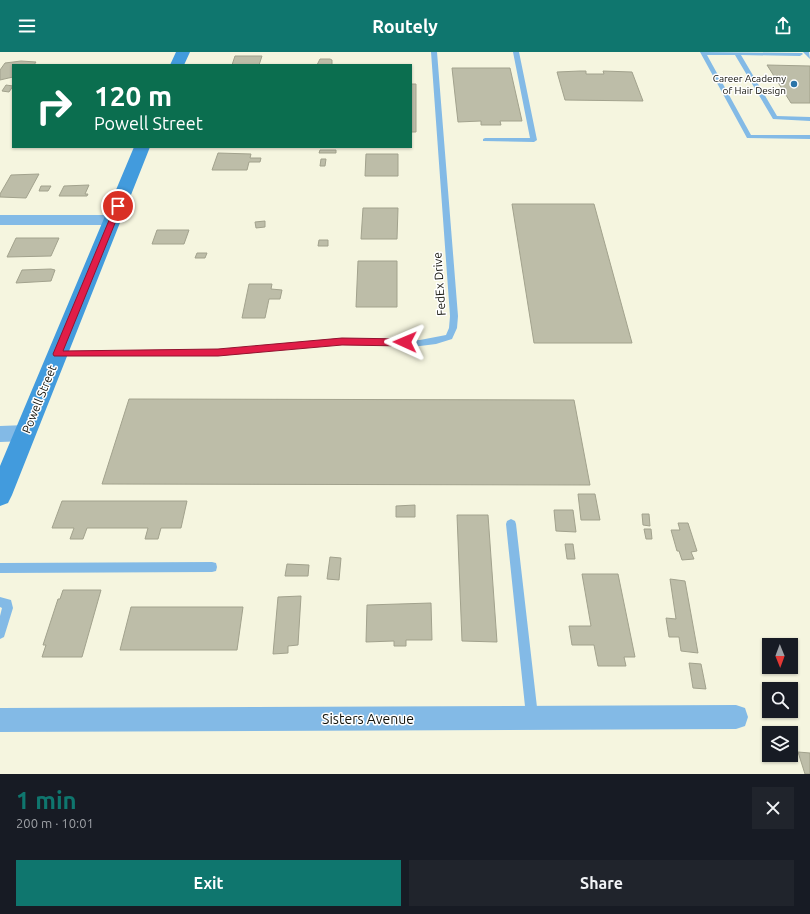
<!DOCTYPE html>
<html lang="en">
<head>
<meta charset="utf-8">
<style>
  body { margin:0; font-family:Ubuntu,sans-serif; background:#20242c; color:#f1f3f6; height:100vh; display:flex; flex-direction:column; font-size:15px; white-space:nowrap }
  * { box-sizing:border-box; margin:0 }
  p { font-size:13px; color:#9ea1a6 }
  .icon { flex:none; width:22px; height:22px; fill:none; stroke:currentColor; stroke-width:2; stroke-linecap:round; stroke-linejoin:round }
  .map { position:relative; height:722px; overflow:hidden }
  .sheet { display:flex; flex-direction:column; background:#171b24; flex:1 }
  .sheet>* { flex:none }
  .guide { position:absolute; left:12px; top:12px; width:400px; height:84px; border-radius:0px; box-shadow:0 1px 3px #0004; background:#0b6e4f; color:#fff; overflow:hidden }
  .needle { width:26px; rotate:179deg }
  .controls { position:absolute; left:762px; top:586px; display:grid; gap:8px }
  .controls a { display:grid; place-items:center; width:36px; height:36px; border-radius:0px; background:#171b24; box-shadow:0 1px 3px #0004; font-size:20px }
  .pin { position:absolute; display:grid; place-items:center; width:34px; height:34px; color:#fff; margin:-17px; border:2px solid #fff; border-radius:50%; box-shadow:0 1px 4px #0007 }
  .me { position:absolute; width:44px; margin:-22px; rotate:271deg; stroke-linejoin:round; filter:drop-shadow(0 0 3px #0008) }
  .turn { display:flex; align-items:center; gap:14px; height:84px; padding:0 16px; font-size:18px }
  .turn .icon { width:52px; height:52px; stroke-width:2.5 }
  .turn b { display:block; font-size:28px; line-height:34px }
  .round { display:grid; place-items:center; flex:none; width:42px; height:42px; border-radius:0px; background:#20242c }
  .summary { display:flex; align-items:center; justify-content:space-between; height:68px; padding:0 16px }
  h1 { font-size:24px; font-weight:700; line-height:30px; color:#0f766e }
  .action { display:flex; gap:8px; margin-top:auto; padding:8px 16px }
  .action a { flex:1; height:46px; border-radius:0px; background:#0f766e; color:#fff; font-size:16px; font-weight:700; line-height:46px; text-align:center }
  .action a+a { background:#20242c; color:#f1f3f6 }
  header { display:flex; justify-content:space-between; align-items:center; height:52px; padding:0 16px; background:#0f766e; color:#fff; font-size:18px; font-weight:700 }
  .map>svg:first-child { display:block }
  .building { fill:#bdbda8; stroke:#a2a28d }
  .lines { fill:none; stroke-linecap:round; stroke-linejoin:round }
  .lane { fill:#83bae6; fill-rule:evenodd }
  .street { fill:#83bae6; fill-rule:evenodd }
  .secondary { fill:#429bdd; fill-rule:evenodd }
  .route { fill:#e11d48; stroke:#92132f }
  .poi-dot { fill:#2b74a8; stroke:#fff; stroke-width:1.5 }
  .labels { text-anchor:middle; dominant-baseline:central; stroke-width:3; stroke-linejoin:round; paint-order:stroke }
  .far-poi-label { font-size:10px; fill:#101008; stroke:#fff; text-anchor:end }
  .street-label { font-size:12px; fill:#101008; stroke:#fff }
  .near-street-label { font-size:14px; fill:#101008; stroke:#fff }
</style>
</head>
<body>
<header><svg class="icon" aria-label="menu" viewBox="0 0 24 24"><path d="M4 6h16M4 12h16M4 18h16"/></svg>Routely<svg class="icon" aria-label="share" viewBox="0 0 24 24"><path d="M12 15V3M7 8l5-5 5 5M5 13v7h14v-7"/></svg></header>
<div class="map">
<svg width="810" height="722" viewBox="0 0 810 722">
  <rect width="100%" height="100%" fill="#f5f5df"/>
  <path class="building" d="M235,4H262L259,13H232Z
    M320,7H330L332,8V13H317Z
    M21,9L36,10L34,13H13V25L0,28V18L5,11Z
    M767,13L810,14V51H791Z
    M452,16H510L522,69H500L501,73H481V69L458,70Z
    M580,19H586V22H604L603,19L632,20L643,49L565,48L557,20Z
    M411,32H416V80H411Z
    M6,33L13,34L9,40L2,39Z
    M320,98H336V101H319Z
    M218,101L251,102L250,106H261L260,110H249L247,118H212Z
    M366,102H398V124H365Z
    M321,107H326L325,114H320Z
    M39,122L26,146L0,145V142L11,123Z
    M89,133L85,142H88L87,144H59L64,134Z
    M41,134H51L48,139H39Z
    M512,152H594L632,291H534Z
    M363,156H398L397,187H361Z
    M265,169V175L256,176L255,170Z
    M157,178H189L184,192H152Z
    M16,186H59L51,204L7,205Z
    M319,188H328V194H318Z
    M197,201H207L205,206H195Z
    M358,209H397V255H356Z
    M51,217L55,218L51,229L16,231L22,218Z
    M249,232H272L271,237L282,238L280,247H269L265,266H242Z
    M129,347L574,348L590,433L102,432Z
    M578,442H595L600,468H581Z
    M62,449H187L181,476H161L158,487H145L148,476H87L83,487H70L74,476H52Z
    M415,453V465H396V454Z
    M554,458H573L576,480L556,479Z
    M642,462H649L650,474L643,473Z
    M457,463H488L497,590L462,589Z
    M678,471H688L697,499L691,500L694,507L682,508L679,499H677L671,478H680Z
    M644,477H651L652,487H646Z
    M565,492H573L575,507H567Z
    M330,505L341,506L339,528L327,527Z
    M287,512L309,513L308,524H285Z
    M582,522H618L635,605H624L626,614H598L594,593H572L569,574H591Z
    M670,527L685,529L698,601L681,599L679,585H669L666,566L676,567Z
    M63,538H101L82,605H42L46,593H43L58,547H60Z
    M301,544L298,593L288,594V601L273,602L278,545Z
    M431,551L432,588H406V594H394V589L366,590L367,553Z
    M131,555H243L237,598H120Z
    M689,611L701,612L706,637L693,636Z
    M798,700L810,701V722H805Z"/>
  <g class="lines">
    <path class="lane" d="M431,0H437L458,264L457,276L452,287L436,292L420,294L342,292L217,304H55L54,302L58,299L217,298L342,286L420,288L446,283L449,276L450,264Z
      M513,0H519L537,88L534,90L483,89V87L485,86H530Z
      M700,0L802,1L803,2L800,4L741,3L777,64L810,65V69L773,67L735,3H707L751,83H810V87L747,86Z
      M803,0H809L810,7Z
      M511,467L515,469L516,472L538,664L536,668L532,670L528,668L526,664L506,472L507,469Z
      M212,510L216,511L217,515L216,519L212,520L0,521V511Z
      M0,545L11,548L13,556L4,585L0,587V564L2,556L0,555Z"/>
    <path class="street" d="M0,163H112L117,165L119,168L117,171L112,173H0Z
      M26,373L33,375L35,381L33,387L26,389L0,390V374Z
      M736,653L745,656L748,665L745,674L736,677L0,680V656Z"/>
    <path class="secondary" d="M176,0H190L184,13H170Z
      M134,95H150L12,443L8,451L0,454V414Z"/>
  </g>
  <path class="route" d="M118,151L122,154L63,299L218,297L342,286L405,287L409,290L405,294L342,293L218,304H54L53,302L115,154Z"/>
  <circle class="poi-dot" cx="794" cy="32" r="4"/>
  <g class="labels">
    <g class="far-poi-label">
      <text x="786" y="26">Career Academy<tspan x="786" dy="12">of Hair Design</tspan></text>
    </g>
    <g class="street-label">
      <text transform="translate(439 232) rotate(-94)">FedEx Drive</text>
      <text transform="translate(39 347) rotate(-68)">Powell Street</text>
    </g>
    <g class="near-street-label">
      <text x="368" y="667">Sisters Avenue</text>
    </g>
  </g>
</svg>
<div class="controls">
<a><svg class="needle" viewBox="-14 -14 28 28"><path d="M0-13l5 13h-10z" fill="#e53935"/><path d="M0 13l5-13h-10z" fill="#9ea1a6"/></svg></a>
<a><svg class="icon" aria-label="search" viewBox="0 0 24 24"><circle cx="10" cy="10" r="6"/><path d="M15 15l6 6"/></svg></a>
<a><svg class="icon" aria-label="layers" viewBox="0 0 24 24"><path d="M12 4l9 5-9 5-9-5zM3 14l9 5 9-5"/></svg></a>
</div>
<div class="pin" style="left:118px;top:154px;background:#d93025"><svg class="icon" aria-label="arrive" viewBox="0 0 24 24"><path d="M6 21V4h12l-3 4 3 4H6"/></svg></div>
<svg class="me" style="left:405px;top:290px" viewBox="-20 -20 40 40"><path d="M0-17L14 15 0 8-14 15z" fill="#e11d48" stroke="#fff" stroke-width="4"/></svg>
<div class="guide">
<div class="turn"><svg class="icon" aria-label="right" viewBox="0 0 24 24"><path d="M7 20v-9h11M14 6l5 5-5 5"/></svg><div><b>120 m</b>Powell Street</div></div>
</div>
</div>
<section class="sheet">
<div class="summary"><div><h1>1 min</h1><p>200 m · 10:01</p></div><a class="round"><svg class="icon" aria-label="close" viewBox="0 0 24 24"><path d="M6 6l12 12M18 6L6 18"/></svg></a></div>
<div class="action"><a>Exit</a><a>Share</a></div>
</section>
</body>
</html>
